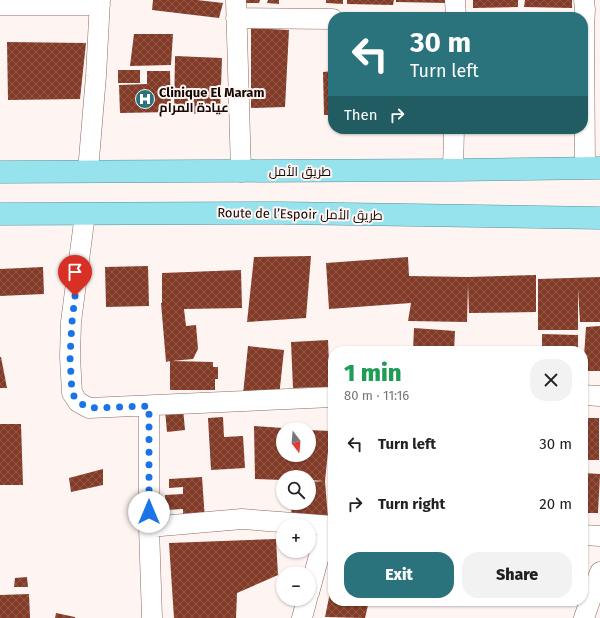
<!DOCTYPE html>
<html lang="en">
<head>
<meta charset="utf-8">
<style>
  body { margin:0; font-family:"Fira Sans",Cairo,sans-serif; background:#f2f2f2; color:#202124; height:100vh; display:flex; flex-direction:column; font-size:15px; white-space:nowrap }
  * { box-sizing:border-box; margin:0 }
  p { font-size:13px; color:#757577 }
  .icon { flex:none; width:22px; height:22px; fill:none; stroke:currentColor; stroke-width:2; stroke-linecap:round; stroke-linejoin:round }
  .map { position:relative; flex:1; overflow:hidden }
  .sheet { position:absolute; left:328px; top:346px; width:260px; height:260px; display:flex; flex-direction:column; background:#fff; border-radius:16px; box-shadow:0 1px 3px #0004 }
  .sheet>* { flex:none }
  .hud { position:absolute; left:328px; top:12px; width:260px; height:122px; border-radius:16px; box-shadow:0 1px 3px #0004; background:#2a737c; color:#fff; overflow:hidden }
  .needle { width:26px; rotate:164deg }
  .fabs { position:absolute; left:276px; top:422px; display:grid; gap:8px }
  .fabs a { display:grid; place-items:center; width:40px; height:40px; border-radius:50%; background:#fff; box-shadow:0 1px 3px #0004; font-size:20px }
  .pin { position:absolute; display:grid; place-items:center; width:34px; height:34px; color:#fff; margin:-41px -17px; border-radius:50% 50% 50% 0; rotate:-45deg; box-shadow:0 0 4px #0007 }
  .pin .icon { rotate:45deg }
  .me { position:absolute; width:44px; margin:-22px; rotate:0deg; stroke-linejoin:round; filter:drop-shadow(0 0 3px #0008) }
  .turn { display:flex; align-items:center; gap:14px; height:84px; padding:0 16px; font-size:18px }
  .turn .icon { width:52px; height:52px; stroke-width:2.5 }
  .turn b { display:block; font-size:28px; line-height:34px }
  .then { display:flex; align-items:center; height:38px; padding:0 16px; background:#0003; gap:8px; font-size:15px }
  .round { display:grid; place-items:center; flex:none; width:42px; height:42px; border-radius:16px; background:#f2f2f2 }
  .overview { display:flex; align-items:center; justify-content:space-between; height:68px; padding:0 16px }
  h1 { font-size:24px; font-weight:800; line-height:30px; color:#1e9e55 }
  .cta { display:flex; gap:8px; margin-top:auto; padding:8px 16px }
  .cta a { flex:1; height:46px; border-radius:16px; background:#2a737c; color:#fff; font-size:16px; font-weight:800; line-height:46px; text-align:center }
  .cta a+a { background:#f2f2f2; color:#202124 }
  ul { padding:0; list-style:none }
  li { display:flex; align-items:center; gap:12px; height:60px; padding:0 16px }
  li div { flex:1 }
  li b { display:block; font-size:15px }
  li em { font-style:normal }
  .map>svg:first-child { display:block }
  .building { fill:url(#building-cross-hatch) }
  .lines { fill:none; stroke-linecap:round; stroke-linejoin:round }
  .minor-casing { stroke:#8f6a60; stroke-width:21 }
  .trunk-casing { stroke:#589299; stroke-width:23 }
  .minor { stroke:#fff; stroke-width:20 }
  .trunk { stroke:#96e3ee; stroke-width:22 }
  .route { stroke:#1a73e8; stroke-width:7; stroke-dasharray:0 12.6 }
  .labels { text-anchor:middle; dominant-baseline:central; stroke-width:4; stroke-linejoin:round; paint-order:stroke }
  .poi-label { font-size:13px; font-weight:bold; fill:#150805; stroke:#fef5f3; text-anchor:start }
  .street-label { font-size:13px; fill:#150805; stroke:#fef5f3 }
</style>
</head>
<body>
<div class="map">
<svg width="600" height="618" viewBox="0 0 600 618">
  <defs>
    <pattern id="building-cross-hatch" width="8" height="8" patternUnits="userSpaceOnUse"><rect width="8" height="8" fill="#833b28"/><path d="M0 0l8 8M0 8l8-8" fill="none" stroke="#905a4b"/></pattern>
  </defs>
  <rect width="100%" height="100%" fill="#fef5f3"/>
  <path class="building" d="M153,0H197L223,3L219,18L152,10Z
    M244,0H260L259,3H244Z
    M268,0H279V4L267,3Z
    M326,0H343V4L326,3Z
    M347,0H394L393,5L347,4Z
    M396,0H446V3L396,2Z
    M473,0H518V7L473,8Z
    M525,0H572V8L524,7Z
    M475,12H524L572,13L571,17H475Z
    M251,28L289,30L285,107L251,108Z
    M134,34H173L171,65L130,66Z
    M7,42L86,43L80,99L8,100Z
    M175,56L222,58L220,114L174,113Z
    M118,70H140V83H118Z
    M147,71H170L171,112L120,113L119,85L147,84Z
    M333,71V115H324L323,72Z
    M311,256L306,318L247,322L254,257Z
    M408,257L409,276L468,277L536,275V312L469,313L468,284L467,322L408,321L411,303L329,309L326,263Z
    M148,266L149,306L106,307L105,267Z
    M43,267L44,294L0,296V269Z
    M241,270L242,308L184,309L186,326L196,325L198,349L193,359L172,361L213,362V367H218V379H215V390H170V361L166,362L161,303H162V273Z
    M600,277V322H580L578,289V330H538V279Z
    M600,326V371H583L586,327Z
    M414,328L455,331L454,351H413Z
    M542,334L578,335V351H542Z
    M328,340L330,387L293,388L291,342Z
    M248,346L284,350L279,397L243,394Z
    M0,357H1L7,388H0Z
    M183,408L185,430L167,432L165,410Z
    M223,417L224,437L243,436L245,468L211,470L208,418Z
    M583,418H599V460H583Z
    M0,424H21L23,485H0Z
    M254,426L283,428V455H309V430L330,431L325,481L328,518L292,521L291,503H309V482L324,481L309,480V477H283V480L255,479Z
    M103,469V485L71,492L69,478Z
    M583,473L600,474L598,513H583Z
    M202,477L205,520L183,521V509L166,510L165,495L183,494V487L169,488V479Z
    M276,539L278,575L237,593L236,618H174L169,543Z
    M27,577L28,587H14L15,578Z
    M332,583L333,601H369L365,618L325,617Z
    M29,594L30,618H0V595Z
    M56,613L75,617V618H55Z"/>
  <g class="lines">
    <g class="minor-casing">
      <path id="minor" d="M236,0L241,172
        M455,0L456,17
        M584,0L585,10L584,27L585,168
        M0,5H100
        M236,18L333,19
        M453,170L454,129
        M88,171L96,76L100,0
        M85,214L71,322L70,357L72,393L78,402L89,408L333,397
        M583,395L600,396
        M149,406V527L152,618
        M149,527L242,519L333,526
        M583,535L600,536
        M309,593L327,526
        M302,618L307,599
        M584,618L600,572"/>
    </g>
    <g class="trunk-casing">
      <path id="trunk" d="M0,172L453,170L600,168
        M0,214L281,213L600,218"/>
    </g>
    <use href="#minor" class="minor"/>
    <use href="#trunk" class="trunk"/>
  </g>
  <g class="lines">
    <path class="route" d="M75,296L72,322L70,357L72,393L78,402L89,408L149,406V512"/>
  </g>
  <defs>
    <g id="hospital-disc" transform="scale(1)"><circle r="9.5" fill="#2a737c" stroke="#fef5f3"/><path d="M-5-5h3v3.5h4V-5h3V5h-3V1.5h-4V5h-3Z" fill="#fff"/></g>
  </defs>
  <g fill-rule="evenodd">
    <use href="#hospital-disc" x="145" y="99"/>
  </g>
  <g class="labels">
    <g class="poi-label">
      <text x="159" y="92">Clinique El Maram<tspan x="159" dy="15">عيادة المرام</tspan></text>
    </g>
    <g class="street-label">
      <text x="300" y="171">طريق الأمل</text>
      <text transform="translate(300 214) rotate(1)">Route de l’Espoir طريق الأمل</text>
    </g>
  </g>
</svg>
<div class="fabs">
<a><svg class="needle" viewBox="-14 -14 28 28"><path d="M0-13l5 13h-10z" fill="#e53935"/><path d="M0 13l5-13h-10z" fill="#757577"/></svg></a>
<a><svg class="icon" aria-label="search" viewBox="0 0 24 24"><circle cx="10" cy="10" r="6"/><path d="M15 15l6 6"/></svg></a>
<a>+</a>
<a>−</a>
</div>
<div class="pin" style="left:75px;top:296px;background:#d93025"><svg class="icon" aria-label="arrive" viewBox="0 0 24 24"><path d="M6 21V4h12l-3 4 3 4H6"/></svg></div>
<svg class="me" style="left:149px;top:512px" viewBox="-20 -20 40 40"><circle r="19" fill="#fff"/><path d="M0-13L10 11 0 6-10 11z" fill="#1a73e8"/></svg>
<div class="hud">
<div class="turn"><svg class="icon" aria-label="left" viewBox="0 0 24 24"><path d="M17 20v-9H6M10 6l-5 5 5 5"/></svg><div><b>30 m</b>Turn left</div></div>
<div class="then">Then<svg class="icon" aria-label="right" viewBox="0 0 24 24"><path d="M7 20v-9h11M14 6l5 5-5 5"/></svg></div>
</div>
<section class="sheet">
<div class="overview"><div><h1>1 min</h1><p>80 m · 11:16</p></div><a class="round"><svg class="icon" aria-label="close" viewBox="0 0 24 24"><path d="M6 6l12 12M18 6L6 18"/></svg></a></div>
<ul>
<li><svg class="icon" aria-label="left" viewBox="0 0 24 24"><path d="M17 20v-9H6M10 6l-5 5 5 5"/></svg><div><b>Turn left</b></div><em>30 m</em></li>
<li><svg class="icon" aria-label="right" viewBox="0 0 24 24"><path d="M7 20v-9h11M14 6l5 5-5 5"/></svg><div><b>Turn right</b></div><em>20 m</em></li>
</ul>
<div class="cta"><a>Exit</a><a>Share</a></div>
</section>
</div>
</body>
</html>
